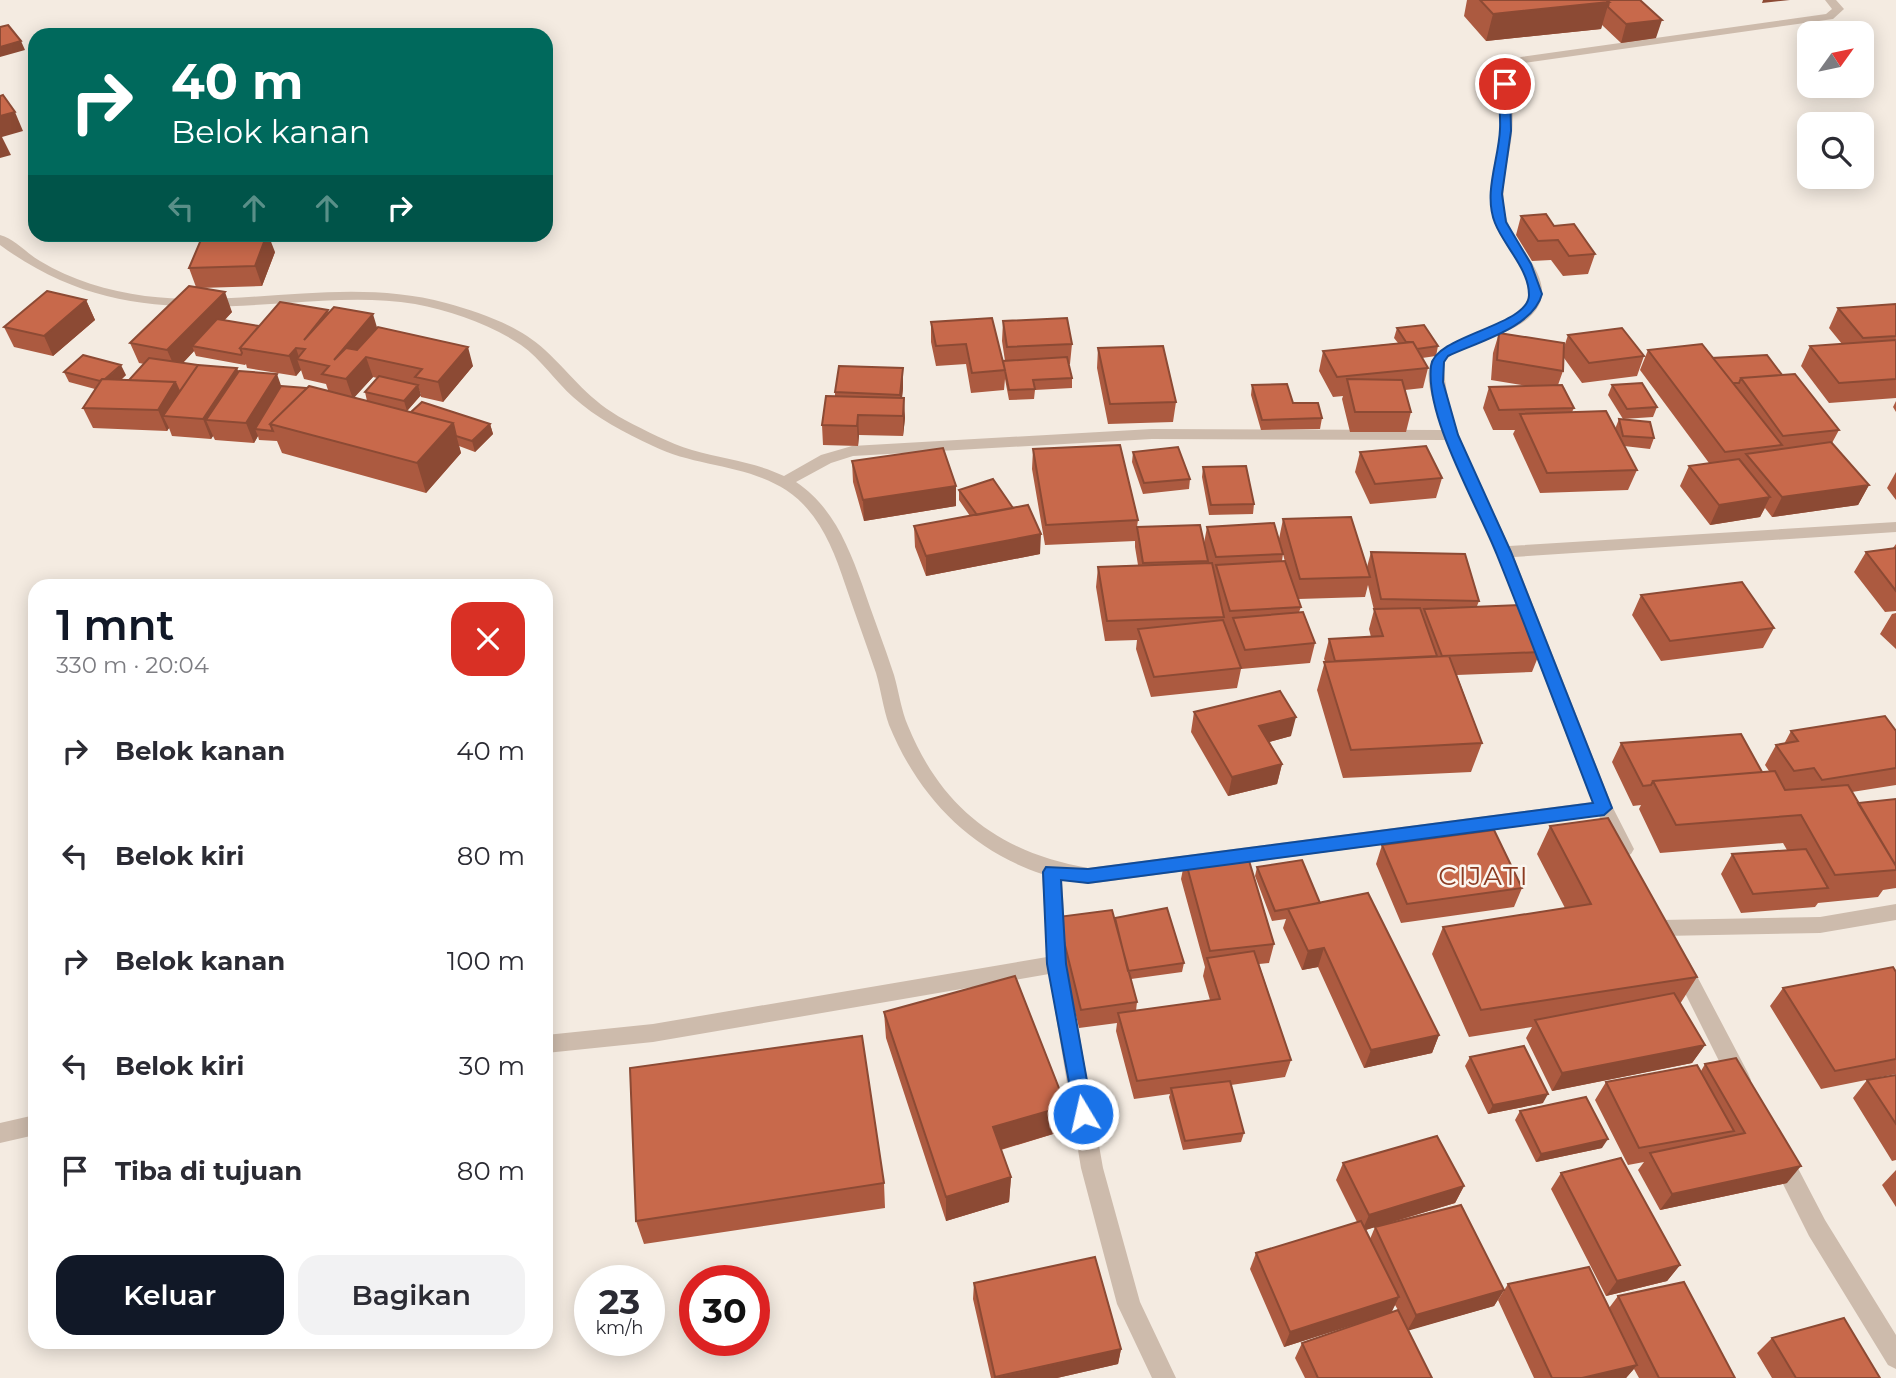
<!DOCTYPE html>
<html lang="id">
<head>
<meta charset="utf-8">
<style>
  body { margin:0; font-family:Montserrat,sans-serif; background:#f2f2f3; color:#2b2b33; height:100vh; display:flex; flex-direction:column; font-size:26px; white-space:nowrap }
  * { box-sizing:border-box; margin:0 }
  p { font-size:23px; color:#7c7c81 }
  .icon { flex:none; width:38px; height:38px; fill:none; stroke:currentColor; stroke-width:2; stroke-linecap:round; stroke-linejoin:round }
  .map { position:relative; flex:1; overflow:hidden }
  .side { position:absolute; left:28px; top:579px; width:525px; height:770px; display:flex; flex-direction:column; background:#fff; border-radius:21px; box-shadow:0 4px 18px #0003 }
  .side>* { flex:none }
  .banner { position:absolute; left:28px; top:28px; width:525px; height:214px; border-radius:21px; box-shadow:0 4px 18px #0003; background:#00695c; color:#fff; overflow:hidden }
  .needle { width:46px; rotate:57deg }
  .controls { position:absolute; left:1797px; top:21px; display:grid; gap:14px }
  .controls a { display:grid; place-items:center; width:77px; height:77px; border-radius:14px; background:#fff; box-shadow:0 4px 18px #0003; font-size:35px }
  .speed { position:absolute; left:574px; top:1265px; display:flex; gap:14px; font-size:35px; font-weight:700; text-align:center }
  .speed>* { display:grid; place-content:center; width:91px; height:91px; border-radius:50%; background:#fff; box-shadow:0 4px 18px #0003; line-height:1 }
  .speed small { font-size:18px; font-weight:400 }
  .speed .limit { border:10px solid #d22; background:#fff; color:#111 }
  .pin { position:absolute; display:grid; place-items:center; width:60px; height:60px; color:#fff; margin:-30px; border:4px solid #fff; border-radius:50%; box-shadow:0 2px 7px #0007 }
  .me { position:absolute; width:77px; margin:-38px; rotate:351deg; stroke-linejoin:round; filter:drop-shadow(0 0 5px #0008) }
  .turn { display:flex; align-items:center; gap:24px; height:147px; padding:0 28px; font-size:32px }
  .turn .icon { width:91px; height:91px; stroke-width:2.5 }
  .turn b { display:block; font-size:49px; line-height:60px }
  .lanes { display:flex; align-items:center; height:66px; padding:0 28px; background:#0003; justify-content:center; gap:35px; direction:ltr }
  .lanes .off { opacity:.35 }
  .round { display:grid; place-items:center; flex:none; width:74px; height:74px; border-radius:21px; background:#f2f2f3 }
  .summary { display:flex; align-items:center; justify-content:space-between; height:119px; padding:0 28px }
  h1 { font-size:42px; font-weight:600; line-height:52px; color:#111827 }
  .cta { display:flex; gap:14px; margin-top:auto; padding:14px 28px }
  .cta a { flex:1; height:80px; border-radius:21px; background:#111827; color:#fff; font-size:28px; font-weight:600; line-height:80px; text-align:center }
  .cta a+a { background:#f2f2f3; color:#2b2b33 }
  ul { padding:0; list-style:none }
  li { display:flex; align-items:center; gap:21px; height:105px; padding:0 28px }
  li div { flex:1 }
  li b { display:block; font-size:26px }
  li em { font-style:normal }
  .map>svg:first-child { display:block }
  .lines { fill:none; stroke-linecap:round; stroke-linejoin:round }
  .minor { fill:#cdbbac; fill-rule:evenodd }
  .wall { fill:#ac5a40; fill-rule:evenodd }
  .shaded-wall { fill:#8c4a34 }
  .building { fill:#c8694b; stroke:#8c4a34; stroke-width:2 }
  .route { fill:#1a73e8; stroke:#114b97; stroke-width:2 }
  .labels { text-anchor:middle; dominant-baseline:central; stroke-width:5; stroke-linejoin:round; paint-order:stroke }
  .quarter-label { font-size:26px; letter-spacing:2px; fill:#8c3b22; stroke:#fbf5ee }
</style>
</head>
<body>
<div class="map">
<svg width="1896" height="1378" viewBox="0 0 1896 1378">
  <rect width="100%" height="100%" fill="#f4ebe1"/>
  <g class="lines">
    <path class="minor" d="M1825,0H1836L1844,9L1833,19L1524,63L1512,74C1511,94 1514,113 1512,133C1509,163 1497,194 1508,223C1516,246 1553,278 1539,305C1520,340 1465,335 1444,362C1444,424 1485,490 1509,546L1896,522V532L1514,557L1613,808L1634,849L1631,854L1624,857L1617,854L1599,816L1088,884L1062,879L1067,964L1103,1168L1140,1302L1176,1378H1152L1117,1304L1081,1168L1049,974L653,1042L546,1053V1035L653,1024L1047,957L1042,874C970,850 918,796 889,725C883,708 881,690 876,673C866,643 855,614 845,584C833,548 819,512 786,490C746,464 695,467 653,446C625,433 596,418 573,397C555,381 541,359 521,345C490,324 451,311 415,304C373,297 330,300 288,303C178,310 93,313 0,245V235C15,239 26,253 40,261C71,280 108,291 145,296C245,308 347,276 446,303C481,313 518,325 545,350C574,377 588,400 625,420C646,431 669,443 692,450C723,459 755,462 784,476L821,455L852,446L1152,429L1444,430C1401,331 1456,357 1512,316C1519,311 1527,305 1528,296C1532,270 1503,247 1495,224C1483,191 1499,157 1501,124C1501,107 1496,86 1502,71L1521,57L1826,14L1832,9ZM1152,439L1448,440L1496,552L1592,802L1088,868C1001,853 942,809 908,726C901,710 899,692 894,675C884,644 872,614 862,584C848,545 832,506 796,482L831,463L853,456Z
      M1896,904V920L1820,933L1662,936L1655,934L1652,928L1655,922L1662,920L1820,917Z
      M1681,956L1688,959L1748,1073L1751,1080L1748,1087L1740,1090L1732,1087L1671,965L1674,959Z
      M35,1115V1135L0,1143V1123Z
      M1781,1148L1789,1151L1825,1220L1896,1335V1369L1888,1365L1809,1236L1770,1158L1773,1151Z"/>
  </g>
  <path class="wall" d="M1467,0H1640L1656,38L1621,43L1602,25L1601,29L1486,41L1464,16Z
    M1521,216L1554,226L1595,254L1588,274L1563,276L1551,260L1532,261L1516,235Z
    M275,252L262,286L200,288L232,312L224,321L259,326L328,310L329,313L377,328L473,366L443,402L421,397L418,387L421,395L407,411L490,424L493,434L475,452L459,446L461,453L426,493L282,453L277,441L259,440L258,436L254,443L215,440L213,436L211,439L172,436L169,428L167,431L93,428L83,408L95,389L69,382L64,372L126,375L121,380H129L144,364L139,363L130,343L196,287L189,268ZM194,351L196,356L245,365L246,364L247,368L296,376L301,370L304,379L326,384L328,390L281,386L238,371L183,363ZM373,377L377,378L365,392L367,401L354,397Z
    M86,300L95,320L53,356L14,347L4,327Z
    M1896,304V398L1829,403L1801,366L1810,346L1842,344L1829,328L1838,308Z
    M1003,321L1072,344L1070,364H1069L1072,378V388L1035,390L1034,399L1009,400L1005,379L1004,390L971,393L966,364L936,366L931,342V322L1003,364L1005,361L1002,341Z
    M1397,328L1438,346L1436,356L1422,358L1428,368L1423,388L1405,390L1411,412L1406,432H1350L1342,399L1343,396L1333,397L1319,371L1323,351L1398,343L1394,338Z
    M1499,333L1564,347L1568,335L1644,356L1637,376L1582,383L1564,358L1563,371L1558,385L1574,408L1572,412L1615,429L1619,419L1654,438L1650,449L1624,446L1637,470L1628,490L1540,493L1513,434L1515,430H1493L1483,408L1489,387L1528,386L1491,380L1493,353Z
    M1098,348L1176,402L1173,422L1108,424L1097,368Z
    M1648,350L1713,358L1782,375L1839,430L1832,443L1869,485L1858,505L1772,517L1765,508L1760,517L1710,525L1680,486L1689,466L1709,463L1640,370Z
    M903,368V388L902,398L905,418L903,436L859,435L858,446L823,445L822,425L835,396V392Z
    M1252,385L1322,418L1320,429L1261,430L1251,395Z
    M1612,385L1657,407L1653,417L1623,419L1608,395Z
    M1896,401V412L1893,407Z
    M1033,449L1138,520L1137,527L1204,543L1207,527L1282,550L1279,539L1283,519L1367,567L1371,552L1479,601L1477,606L1540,652L1532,672L1457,675L1482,743L1471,772L1343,778L1317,690L1325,661L1324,659L1329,639L1371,637L1369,629L1374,610L1368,585L1365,597L1298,599L1301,607L1299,612L1315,643L1310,663L1241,669L1237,688L1151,697L1136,649L1137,640L1105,641L1096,587L1098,567L1138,565L1135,547V541L1045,545L1032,469ZM1283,554L1286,566L1282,561Z
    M1133,452L1190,479L1189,489L1143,494L1132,462Z
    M1360,452L1442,478L1436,498L1370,504L1355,472Z
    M852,461L956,506L864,521L853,482Z
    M1203,467L1254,504L1253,514L1209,515L1202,477Z
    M1896,472V500L1887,488Z
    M959,490L1013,508L1040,554L926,576L915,547L914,526L970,516L959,500Z
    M1896,544V611L1885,612L1854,572L1866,552L1893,548Z
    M1641,595L1774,628L1763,648L1661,661L1632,615Z
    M1896,613V649L1880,634L1892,614Z
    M1194,712L1291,736L1269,742L1282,764L1277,784L1228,796L1191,732Z
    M1791,731H1896V785L1852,792L1858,803L1896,799V888L1883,890L1878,897L1818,903L1815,907L1741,913L1721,874L1732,854L1787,850L1783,843L1660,853L1639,809L1641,805L1633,806L1612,762L1621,743L1762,772L1769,771L1765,765L1776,745L1784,744Z
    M1550,826L1697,977L1680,1004L1705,1045L1692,1063L1552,1091L1526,1038L1532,1027L1469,1037L1432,954L1443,927L1565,908L1537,854Z
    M1382,845L1522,888L1514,907L1401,923L1376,864Z
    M1185,859L1274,944L1269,963L1259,964L1291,1060L1285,1077L1231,1085L1244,1133L1241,1142L1183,1150L1169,1097L1170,1094L1134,1099L1116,1031L1117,1023L1079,1028L1057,936L1058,917L1114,920L1184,963L1182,972L1131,979L1137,1002L1136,1011L1210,1000L1203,976L1205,967L1181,879Z
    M1257,867L1320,903L1439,1035L1432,1053L1364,1068L1318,967L1302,970L1283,928L1286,919L1272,921L1255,876Z
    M1896,972V1074L1821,1089L1770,1006L1783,988Z
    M884,1012L1066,1106L1063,1131L1001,1150L1011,1177L1009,1202L946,1221L886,1038Z
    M1470,1057L1543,1103L1488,1114L1465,1066Z
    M1705,1064L1787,1183L1660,1210L1638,1170L1644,1162L1628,1165L1595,1100L1606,1082L1701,1071Z
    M1896,1075V1160L1892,1161L1853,1098L1867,1080Z
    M1520,1111L1602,1148L1536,1162L1515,1120Z
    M1343,1163L1464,1186L1455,1203L1376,1227L1504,1290L1494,1306L1408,1330L1432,1378H1305L1295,1358L1302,1343L1389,1313L1284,1347L1250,1269L1256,1253L1357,1222L1336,1180ZM1375,1227L1370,1239L1366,1230ZM1395,1305L1398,1310L1391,1313Z
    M1896,1170V1207L1882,1185Z
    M1561,1173L1680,1265L1667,1281L1606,1296L1551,1189Z
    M884,1183L885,1208L644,1244L636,1221Z
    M974,1283L1121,1349L1118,1364L1057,1378H991L973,1299Z
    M1508,1284L1609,1308L1618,1296L1735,1378H1639L1634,1369L1626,1378H1534L1498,1300Z
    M1772,1338L1880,1378H1772L1757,1353Z"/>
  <path class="shaded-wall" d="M1763,0H1790L1762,3Z
    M1609,2L1601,29L1486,41L1493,14Z
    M1662,20L1656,38L1621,43L1626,24Z
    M21,41L25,50L0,57V47Z
    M15,112L23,131L2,137L11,155L0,158V116Z
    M267,234H268L275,252L262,286L255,266Z
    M225,292L232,312L198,347L192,346L194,351L176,370L167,350Z
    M86,300L95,320L53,356L44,336Z
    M373,314L379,334L343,378L334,360Z
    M468,347L473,366L443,402L438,382Z
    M296,348L300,360L297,359L301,370L296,376L289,356Z
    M366,357L373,377L353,399L346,379Z
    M121,365L126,375L107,392L103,382Z
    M237,368L245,388L206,420L213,436L211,439L203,419Z
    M903,368V388L900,415V395Z
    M277,374L284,394L255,429L258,436L254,443L246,423Z
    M175,382L184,402L163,416L169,428L167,431L158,410Z
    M418,385L421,395L407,411L404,401Z
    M904,398L905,418L903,436V416Z
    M858,415L859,435L858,446L857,426Z
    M453,423L461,453L426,493L417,463Z
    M490,424L493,434L475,452L472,441Z
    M1869,485L1858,505L1772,517L1782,497Z
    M956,486V506L864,521L863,500Z
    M1770,497L1760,517L1710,525L1719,505Z
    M1041,534L1040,554L926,576V556Z
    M1296,717L1291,736L1255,746L1259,726Z
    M1282,764L1277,784L1228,796L1232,777Z
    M1324,948L1318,967L1302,970L1308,951Z
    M1439,1035L1432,1053L1364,1068L1371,1050Z
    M1705,1045L1692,1063L1552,1091L1562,1073Z
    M1548,1094L1543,1103L1488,1114L1493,1105Z
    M1066,1106L1063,1131L992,1152L993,1127Z
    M1608,1139L1602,1148L1536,1162L1541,1154Z
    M1801,1166L1787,1183L1660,1210L1672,1194Z
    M1011,1177L1009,1202L946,1221V1197Z
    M1464,1186L1455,1203L1362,1231L1369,1215Z
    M1680,1265L1667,1281L1606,1296L1617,1281Z
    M1504,1290L1494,1306L1407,1331L1416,1315Z
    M1399,1297L1391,1313L1284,1347L1290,1332Z
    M1121,1349L1118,1364L1057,1378H995Z
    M1637,1365L1626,1378H1582Z"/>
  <path class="building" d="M1480,0H1606L1609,2L1493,14Z
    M1606,0H1640L1662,20L1626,24L1608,7L1609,2Z
    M8,25L21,41L0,47V27Z
    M3,95L15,112L0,116V96Z
    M1546,214L1554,226L1574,224L1595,254L1569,256L1558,240L1538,241L1521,216Z
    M267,234L255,266L189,268L203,235Z
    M189,286L225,292L167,350L130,343Z
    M47,291L86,300L44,336L4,327Z
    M280,302L328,310L304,340L334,307L373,314L334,360L346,348L357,350L378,327L468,347L438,382L415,377L422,369L366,357L346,379L322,374L329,366L297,359L305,349L296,348L289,356L240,348Z
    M1896,304V336L1863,338L1838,308Z
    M992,318L1005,370L972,373L966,344L936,346L931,322Z
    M1067,318L1072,344L1007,347L1003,321Z
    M217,319L259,326L240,348L242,353L241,355L192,346Z
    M1424,325L1438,346L1417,349L1413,342H1406L1397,328Z
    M1622,328L1644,356L1589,363L1568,335Z
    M1499,333L1564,343L1563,371L1497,360Z
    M1896,340V379L1839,383L1810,346Z
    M1413,342L1428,368L1337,377L1323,351Z
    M1702,344L1782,445L1725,452L1648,350Z
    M1163,346L1176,402L1110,404L1098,348Z
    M83,355L121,365L105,379H102L100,381L64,372Z
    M1767,355L1782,375L1741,378L1739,383H1733L1713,358Z
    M1067,357L1072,378L1033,380L1035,389L1009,390L1003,361Z
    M149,358L198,365L180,391H179L175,382L129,380Z
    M198,365L237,368L203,419L163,416Z
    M839,366L903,368L900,395L835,392Z
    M239,371L277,374L246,423L206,420Z
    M1795,374L1839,430L1783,436L1741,378Z
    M379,376L418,385L404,401L365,392Z
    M102,379L175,382L158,410L83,408Z
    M1347,379L1402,380L1411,412H1355Z
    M1642,383L1657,407L1627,409L1612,385Z
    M1287,384L1293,403H1318L1322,418L1262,420L1252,385Z
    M1562,385L1574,408L1499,410L1489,387Z
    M281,386L307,388L270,424L273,431L255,429Z
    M309,386L453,423L417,463L270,424Z
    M826,396L904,398L903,416L858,415L857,426L822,425Z
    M422,402L490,424L472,441L456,436L453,423L411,412Z
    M1606,411L1637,470L1547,473L1520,414Z
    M1619,419L1650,422L1654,438L1623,436Z
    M1831,442L1869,485L1782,497L1746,454Z
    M1120,445L1138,520L1046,525L1033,449Z
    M1426,446L1442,478L1375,484L1360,452Z
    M1178,447L1190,479L1144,483L1133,452Z
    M943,448L956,486L863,500L852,461Z
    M1739,459L1770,497L1719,505L1689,466Z
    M1246,466L1254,504L1211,505L1203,467Z
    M993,479L1013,508L977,515L959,490Z
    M1028,505L1041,534L926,556L914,526Z
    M1351,517L1370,577L1300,579L1283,519Z
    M1274,523L1283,554L1216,557L1207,527Z
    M1200,525L1208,561L1143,563L1137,527Z
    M1896,548V591L1866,552Z
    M1371,552L1465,554L1479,601L1381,599Z
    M1285,561L1301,607L1230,611L1216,565Z
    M1212,563L1224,617L1107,621L1098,567Z
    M1742,582L1774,628L1670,641L1641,595Z
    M1520,605L1540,652L1442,656L1424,609Z
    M1420,608L1437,656L1335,661L1329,639L1383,636L1374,609Z
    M1303,612L1315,643L1245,650L1233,618Z
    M1223,620L1241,668L1154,677L1138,629Z
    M1449,656L1482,743L1351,750L1324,662Z
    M1280,691L1296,717L1259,726L1282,764L1232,777L1194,712Z
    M1885,716L1896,731V768L1822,780L1814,768L1794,771L1776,745L1798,741L1791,731Z
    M1741,734L1762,772L1653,781L1651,785L1643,786L1621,743Z
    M1775,771L1785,790L1848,785L1896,866V870L1835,875L1801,815L1676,825L1653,781Z
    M1896,799V866L1858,803Z
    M1608,818L1697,977L1481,1010L1443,927L1591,904L1550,826Z
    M1494,830L1522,888L1407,904L1382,845Z
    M1806,849L1828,888L1753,894L1732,854Z
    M1247,854L1274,944L1210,951L1185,859Z
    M1302,860L1320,903L1275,911L1257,867Z
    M1368,893L1439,1035L1371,1050L1324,948L1308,951L1288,909Z
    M1167,908L1184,963L1128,971L1115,918Z
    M1112,910L1137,1002L1081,1010L1058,917Z
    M1254,951L1291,1060L1137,1081L1118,1013L1220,999L1207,958Z
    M1893,967L1896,972V1059L1835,1071L1783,988Z
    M1015,976L1066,1106L993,1127L1011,1177L946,1197L884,1012Z
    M1674,993L1705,1045L1562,1073L1535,1020Z
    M862,1036L884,1183L636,1221L630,1068Z
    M1524,1046L1548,1094L1493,1105L1470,1057Z
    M1736,1058L1801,1166L1672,1194L1650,1153L1745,1133L1705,1064Z
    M1697,1065L1734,1131L1639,1148L1606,1082Z
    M1896,1075V1124L1867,1080Z
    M1230,1081L1244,1133L1185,1141L1171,1088Z
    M1586,1097L1608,1139L1541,1154L1520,1111Z
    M1437,1136L1464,1186L1369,1215L1343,1163Z
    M1621,1158L1680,1265L1617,1281L1561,1173Z
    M1461,1205L1504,1290L1416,1315L1375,1227Z
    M1361,1221L1399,1297L1290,1332L1256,1253Z
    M1095,1257L1121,1349L995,1377L974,1283Z
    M1589,1267L1637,1365L1582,1378H1552L1508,1284Z
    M1684,1282L1735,1378H1659L1618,1296Z
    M1398,1310L1432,1378H1318L1302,1343Z
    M1844,1318L1880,1378H1796L1772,1338Z"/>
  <path class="route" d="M1501,81L1510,84L1511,131L1502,194L1506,222L1531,264L1542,294C1533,328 1477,342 1448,356L1444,362L1443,382L1458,435L1511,552L1612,808L1604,815L1088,883L1061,880L1066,964L1093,1114L1090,1120L1083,1123L1076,1120L1047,964L1043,872L1046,867L1088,869L1593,803C1561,720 1530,637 1497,555C1478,506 1425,418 1431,366C1434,335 1529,326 1529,295C1529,269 1504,246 1495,223C1483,193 1499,159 1500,129C1501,114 1497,95 1501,81Z"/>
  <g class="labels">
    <g class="quarter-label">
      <text x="1484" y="876">CIJATI</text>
    </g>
  </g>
</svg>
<div class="controls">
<a><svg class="needle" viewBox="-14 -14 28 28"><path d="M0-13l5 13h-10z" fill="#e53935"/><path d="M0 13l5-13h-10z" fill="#7c7c81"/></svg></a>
<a><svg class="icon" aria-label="search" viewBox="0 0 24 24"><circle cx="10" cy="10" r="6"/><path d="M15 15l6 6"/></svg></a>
</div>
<div class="speed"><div>23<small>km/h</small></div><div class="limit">30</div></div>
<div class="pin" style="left:1505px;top:84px;background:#d93025"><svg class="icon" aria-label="arrive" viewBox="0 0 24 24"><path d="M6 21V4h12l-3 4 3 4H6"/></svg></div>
<svg class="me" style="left:1083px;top:1114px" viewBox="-20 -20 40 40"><circle r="17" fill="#1a73e8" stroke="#fff" stroke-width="3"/><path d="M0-11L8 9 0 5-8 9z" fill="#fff"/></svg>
<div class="banner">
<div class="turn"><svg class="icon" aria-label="right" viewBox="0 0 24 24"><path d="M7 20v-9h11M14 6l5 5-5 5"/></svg><div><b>40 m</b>Belok kanan</div></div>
<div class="lanes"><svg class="icon off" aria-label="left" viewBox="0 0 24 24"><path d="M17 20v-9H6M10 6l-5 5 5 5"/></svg><svg class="icon off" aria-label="ahead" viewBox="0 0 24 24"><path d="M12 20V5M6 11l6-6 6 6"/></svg><svg class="icon off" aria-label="ahead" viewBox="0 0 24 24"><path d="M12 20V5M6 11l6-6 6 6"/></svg><svg class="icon" aria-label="right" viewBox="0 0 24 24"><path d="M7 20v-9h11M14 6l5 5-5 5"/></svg></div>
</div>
<section class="side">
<div class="summary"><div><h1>1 mnt</h1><p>330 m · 20:04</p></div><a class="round" style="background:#d93025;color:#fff"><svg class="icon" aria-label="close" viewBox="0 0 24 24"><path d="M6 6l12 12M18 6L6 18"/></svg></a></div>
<ul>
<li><svg class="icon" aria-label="right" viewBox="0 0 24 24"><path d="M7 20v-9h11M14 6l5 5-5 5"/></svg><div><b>Belok kanan</b></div><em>40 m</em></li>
<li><svg class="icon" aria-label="left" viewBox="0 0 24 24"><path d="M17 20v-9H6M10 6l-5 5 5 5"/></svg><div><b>Belok kiri</b></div><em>80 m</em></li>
<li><svg class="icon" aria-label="right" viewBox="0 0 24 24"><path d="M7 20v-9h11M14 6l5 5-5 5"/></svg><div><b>Belok kanan</b></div><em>100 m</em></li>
<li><svg class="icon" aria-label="left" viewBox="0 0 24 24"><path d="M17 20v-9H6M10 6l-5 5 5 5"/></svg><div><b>Belok kiri</b></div><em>30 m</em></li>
<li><svg class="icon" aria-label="arrive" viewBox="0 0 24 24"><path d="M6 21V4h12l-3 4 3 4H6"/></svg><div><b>Tiba di tujuan</b></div><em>80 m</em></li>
</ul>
<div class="cta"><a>Keluar</a><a>Bagikan</a></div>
</section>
</div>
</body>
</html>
